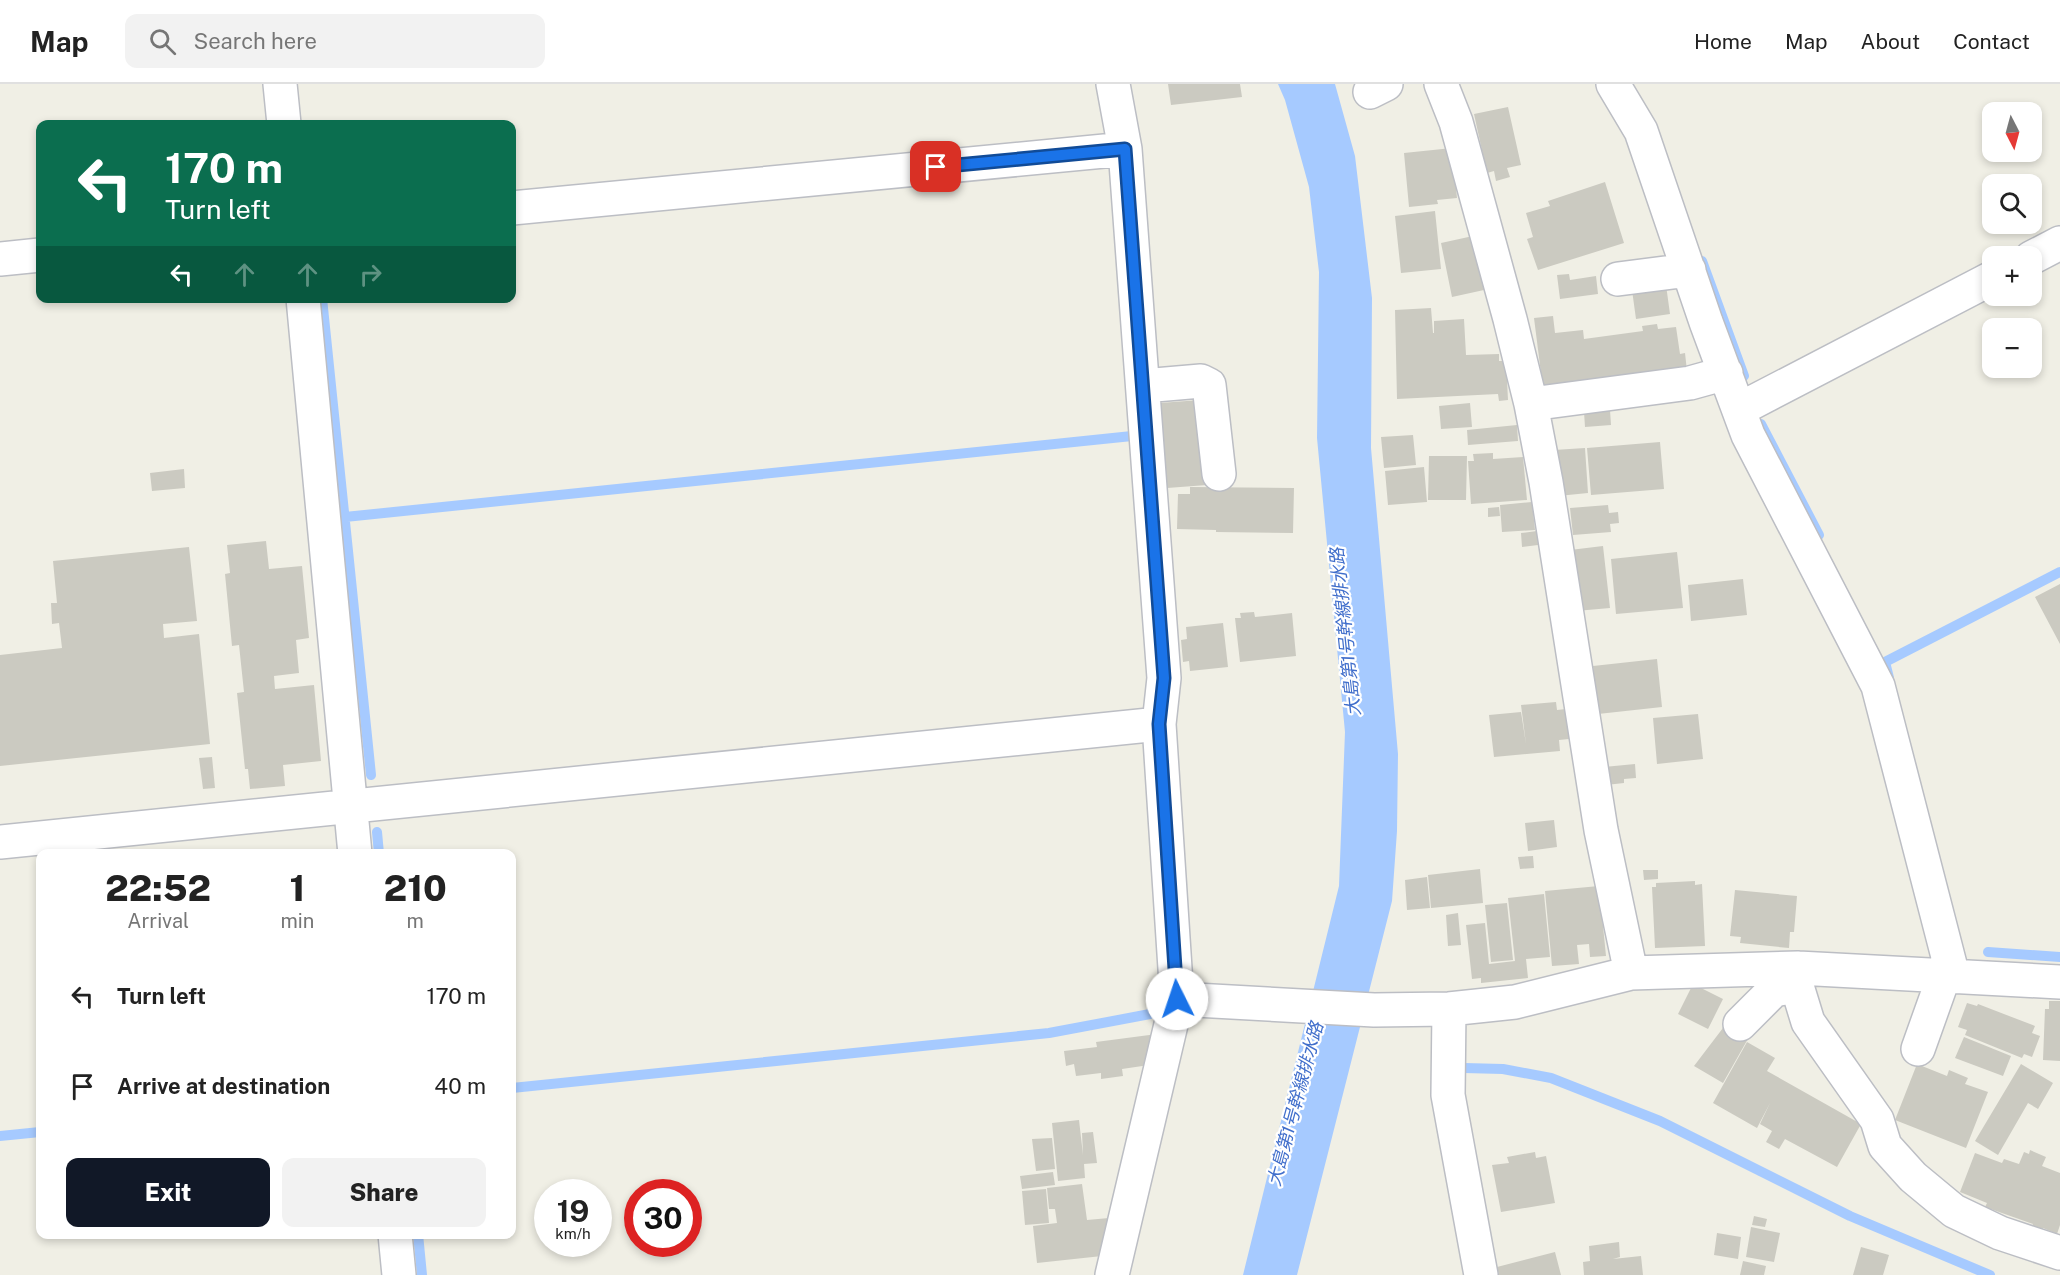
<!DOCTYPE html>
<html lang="en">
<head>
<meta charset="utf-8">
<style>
  body { margin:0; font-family:"Public Sans","Noto Sans JP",sans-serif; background:#f2f2f2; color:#222; height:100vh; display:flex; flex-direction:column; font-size:22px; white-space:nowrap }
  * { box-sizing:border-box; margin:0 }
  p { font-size:20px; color:#767676 }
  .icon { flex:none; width:33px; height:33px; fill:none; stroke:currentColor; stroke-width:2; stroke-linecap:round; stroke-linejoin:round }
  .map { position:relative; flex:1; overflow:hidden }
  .panel { position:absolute; left:36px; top:765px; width:480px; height:390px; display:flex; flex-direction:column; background:#fff; border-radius:12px; box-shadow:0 3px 9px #0003 }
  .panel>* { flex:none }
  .banner { position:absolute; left:36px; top:36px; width:480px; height:183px; border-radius:12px; box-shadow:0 3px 9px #0003; background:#0b6e4f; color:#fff; overflow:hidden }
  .needle { width:39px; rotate:174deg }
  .fabs { position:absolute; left:1982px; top:18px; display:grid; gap:12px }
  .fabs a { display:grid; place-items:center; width:60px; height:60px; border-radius:12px; background:#fff; box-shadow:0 3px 9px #0003; font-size:30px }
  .speed { position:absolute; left:534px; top:1095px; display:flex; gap:12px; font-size:30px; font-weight:700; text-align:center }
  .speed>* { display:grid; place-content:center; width:78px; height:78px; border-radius:50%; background:#fff; box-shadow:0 3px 9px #0003; line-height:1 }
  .speed small { font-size:15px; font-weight:400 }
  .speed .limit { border:9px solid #d22; background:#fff; color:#111 }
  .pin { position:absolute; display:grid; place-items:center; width:51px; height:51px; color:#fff; margin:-26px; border-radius:12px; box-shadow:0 3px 9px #0006 }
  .me { position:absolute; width:66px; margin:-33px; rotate:356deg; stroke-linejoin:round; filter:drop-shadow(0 0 4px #0008) }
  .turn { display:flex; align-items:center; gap:21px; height:126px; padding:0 30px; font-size:27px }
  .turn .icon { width:78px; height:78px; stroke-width:2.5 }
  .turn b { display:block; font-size:42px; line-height:51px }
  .lanes { display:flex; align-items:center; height:57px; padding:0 30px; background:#0003; justify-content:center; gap:30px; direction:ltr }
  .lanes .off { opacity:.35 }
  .eta { display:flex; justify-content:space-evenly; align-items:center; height:102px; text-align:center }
  .eta b { font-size:36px; font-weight:800; line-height:42px }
  .action { display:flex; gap:12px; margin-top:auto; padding:12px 30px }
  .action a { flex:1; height:69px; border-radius:12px; background:#111827; color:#fff; font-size:24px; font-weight:800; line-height:69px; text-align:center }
  .action a+a { background:#f2f2f2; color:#222 }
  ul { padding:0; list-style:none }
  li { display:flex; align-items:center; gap:18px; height:90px; padding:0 30px }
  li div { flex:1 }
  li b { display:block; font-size:22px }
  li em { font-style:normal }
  header { display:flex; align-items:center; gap:36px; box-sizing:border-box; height:84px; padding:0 30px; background:#fff; border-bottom:2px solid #e0e0e0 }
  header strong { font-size:28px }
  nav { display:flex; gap:33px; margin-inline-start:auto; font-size:21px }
  .search { width:420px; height:54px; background:#f2f2f2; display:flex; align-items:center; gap:15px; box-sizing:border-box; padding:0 21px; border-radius:12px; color:#767676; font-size:22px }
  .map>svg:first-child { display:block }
  .water { fill:#a6caff }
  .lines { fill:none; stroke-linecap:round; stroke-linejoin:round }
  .stream { stroke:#a6caff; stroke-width:10 }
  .building { fill:#cbcac1 }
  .minor-casing { stroke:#bcbec4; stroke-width:36 }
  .minor { stroke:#fff; stroke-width:33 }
  .route-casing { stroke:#114b97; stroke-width:15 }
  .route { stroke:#1a73e8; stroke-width:10 }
  .labels { text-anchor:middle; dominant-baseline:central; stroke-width:4.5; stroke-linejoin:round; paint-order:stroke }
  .water-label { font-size:18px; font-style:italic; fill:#406ecb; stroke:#fff }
</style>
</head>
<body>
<header>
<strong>Map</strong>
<div class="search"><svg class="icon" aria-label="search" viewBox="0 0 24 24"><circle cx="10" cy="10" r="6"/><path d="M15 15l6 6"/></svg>Search here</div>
<nav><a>Home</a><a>Map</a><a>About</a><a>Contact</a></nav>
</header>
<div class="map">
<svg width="2060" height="1191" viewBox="0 0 2060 1191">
  <rect width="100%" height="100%" fill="#f0efe5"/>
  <path class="water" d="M1278,0H1335L1355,72L1372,214L1371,364L1398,670L1397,747L1392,817L1297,1191H1243L1339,802L1345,648L1317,354L1319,188L1309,103L1285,16Z"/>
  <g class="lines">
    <path class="stream" d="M1702,177L1744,292
      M322,214L371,691
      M1761,340L1819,451
      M345,433L1132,352
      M1889,594L1885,578L2060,488
      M377,748L379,770
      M1988,868L2060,873
      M1464,984L1503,985L1551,994L1660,1037L1850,1132L1990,1191
      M512,1004L1049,949L1150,930
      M0,1052L40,1048
      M418,1150L422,1191"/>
  </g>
  <path class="building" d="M1168,0H1240L1242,13L1171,21Z
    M1508,23L1521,81L1507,84L1510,93L1496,97L1494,87L1487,89L1474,30Z
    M1452,64L1457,114L1437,116L1438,120L1409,123L1404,69L1433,66L1434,79L1433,66Z
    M1605,98L1624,159L1538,186L1527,155L1533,153L1526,129L1550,122L1548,117Z
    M1435,127L1441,185L1401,189L1395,132Z
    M1473,152L1484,206L1452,213L1441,159Z
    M1569,190L1570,196L1596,192L1598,210L1560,215L1557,191Z
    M1666,201L1670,230L1636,235L1632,206Z
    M1431,224L1433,249H1434V237L1464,235L1466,271L1499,270V277H1506L1508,316L1499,317L1498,310L1397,315L1395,226Z
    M1553,232L1555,249L1583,246L1584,255L1643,247L1642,242L1657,240L1658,245L1676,243L1680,270L1685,269L1687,287L1543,305L1534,234Z
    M1200,316L1207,401L1167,404L1160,319Z
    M1470,319L1472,343L1441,345L1439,322Z
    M1610,326L1611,341L1585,343L1584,328Z
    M1517,341L1518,357L1468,361L1467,346Z
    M1413,351L1416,381L1384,384L1381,353Z
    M1660,358L1664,405L1591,411L1587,364Z
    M1585,364L1588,409L1558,412L1554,366Z
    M1493,369V375L1523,373L1527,416L1471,420L1468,377H1474L1473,370Z
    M1429,372H1467L1466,416H1428Z
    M1424,383L1427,418L1388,421L1385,387Z
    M184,385L185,404L152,407L150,389Z
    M1190,403L1294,404L1293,449L1216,448V446L1177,445L1178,410H1190Z
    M1532,418L1535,446L1502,448L1500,421Z
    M1608,421L1609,429L1618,428L1619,439L1610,440L1611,448L1573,451L1570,424Z
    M1499,423L1500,432L1488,433V424Z
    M1537,447L1538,461L1522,463L1521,449Z
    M266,457L269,485L302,482L309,554L296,556L299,589L274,592L275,605L314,601L321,677L283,681L285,702L250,705L248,685H245L237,609L244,608L239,561L232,562L225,490L230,489L227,461Z
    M1603,462L1610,524L1576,527L1570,466Z
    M189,463L197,537L163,540L164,554L199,550L210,660L0,682V571L62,564L59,539L52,540L51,519H57L53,477Z
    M1677,468L1683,524L1616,530L1611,475Z
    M1743,495L1747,531L1691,537L1688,501Z
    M2060,500V560L2035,513Z
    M1254,528L1255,533L1292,529L1296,572L1240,578L1235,534H1241L1240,529Z
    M1223,539L1228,583L1190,587L1189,577L1183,578L1181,556L1187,555L1186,543Z
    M1657,575L1662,623L1598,630L1593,582Z
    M1556,618L1557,626L1566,625L1569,655L1559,656L1560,667L1494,673L1489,631L1521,628L1526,660L1521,621Z
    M1698,630L1703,675L1657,680L1653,634Z
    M212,673L215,704L203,705L199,674Z
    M1635,680L1636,694L1624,695V699L1606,701L1604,683Z
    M1554,736L1557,763L1528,767L1525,739Z
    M1533,772L1534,784L1520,785L1518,773Z
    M1480,785L1483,819L1431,824L1428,791Z
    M1643,786H1658V795L1644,796Z
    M1427,793L1430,824L1407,826L1405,796Z
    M1695,797V801L1702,800L1705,862L1655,864L1652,803H1656V799Z
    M1599,802L1606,872L1590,873L1589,860L1577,861L1579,880L1552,882L1545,807Z
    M1735,806L1797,812L1794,848H1790L1789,864L1740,859L1741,853L1730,852Z
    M1544,810L1550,873L1526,875L1528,894L1481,899V894L1472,895L1466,841L1485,839L1489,880L1515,877L1508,814Z
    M1507,819L1513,876L1491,878L1485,821Z
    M1458,829L1461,861L1448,862L1446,831Z
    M1693,900L1723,915L1708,945L1678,930Z
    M2049,917H2060V977L2043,976L2045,925H2049Z
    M1967,919L1977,922L1978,920L2035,942L2032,949L2040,952L2032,973L2024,970L2022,974L1965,951L1967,946L1958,943Z
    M1726,940L1749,953L1723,999L1694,982Z
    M1157,950L1149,981L1122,985L1123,992L1101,995V989L1076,992L1074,980L1066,982L1064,967L1097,963L1096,958Z
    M1964,953L2011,972L2003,992L1955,974Z
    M1747,958L1775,974L1767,987L1861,1040L1837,1083L1785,1055L1779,1065L1766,1058L1772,1047L1760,1040L1770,1019L1757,1044L1713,1019Z
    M1917,980L1947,992L1949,986L1968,994L1965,1000L1988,1008L1966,1064L1895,1036Z
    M2021,980L2053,999L2038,1025L2028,1019L1998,1071L1975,1057Z
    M1079,1036L1083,1071L1082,1049L1093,1048L1097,1079L1084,1080L1085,1094L1058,1097L1052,1039Z
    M1052,1054L1055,1085L1036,1087L1032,1055Z
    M2030,1066L2046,1073L2042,1082L2060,1089V1141L2057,1150L2043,1144L2041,1149L2031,1145L2033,1140L1985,1123L1987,1119L1960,1108L1975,1069L2002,1079L2004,1075L2019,1080L2024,1068L2029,1070Z
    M1535,1068L1536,1074L1546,1072L1555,1119L1501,1128L1492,1081L1509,1079L1507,1073Z
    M1053,1088L1055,1101L1022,1105L1020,1092Z
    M1082,1100L1087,1136L1109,1134L1102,1172L1037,1179L1033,1142L1057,1139L1055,1125H1049L1047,1104Z
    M1046,1105L1049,1139L1025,1141L1022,1107Z
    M1754,1132L1767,1135L1765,1143L1752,1141Z
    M1751,1143L1780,1149L1774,1178L1746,1173Z
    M1717,1149L1741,1153L1738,1175L1714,1171Z
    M1619,1158L1620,1173L1613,1175L1641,1172L1643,1191H1584L1583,1178L1590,1177L1589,1162Z
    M1861,1163L1889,1171L1883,1191H1853Z
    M1555,1168L1561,1191H1499L1497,1183Z
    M1743,1177L1766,1182L1764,1191H1740Z"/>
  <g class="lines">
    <g class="minor-casing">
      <path id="minor" d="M280,0L284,40
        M1441,0L1456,38L1510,235L1531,320L1546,398L1601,746L1631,889
        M1613,0L1641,47L1706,238L1748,351L1878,602L1953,892
        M1370,8L1386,0
        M512,124L1125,65
        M2031,174L2060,159
        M0,175L40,171
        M1618,195L1689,186
        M303,214L355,770
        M1143,302L1201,297L1209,301L1219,390
        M1531,320L1690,299L1726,289
        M1740,325L1992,194
        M0,758L1159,640
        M1798,884L1797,902L1808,938L1877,1036L1885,1062L1913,1093L1954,1127L2000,1149L2060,1169
        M1177,915L1374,926L1449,925L1515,918L1631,889L1798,884L2060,898
        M1449,925L1448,1011L1481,1191
        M1740,940L1774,906L1797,902
        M1918,965L1944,892
        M395,1150L399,1191
        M1112,1191L1177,915L1159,640L1164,594L1125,65L1113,0"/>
    </g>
    <use href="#minor" class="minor"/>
  </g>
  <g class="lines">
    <g class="route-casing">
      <path id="route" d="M936,83L1125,65L1164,594L1159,640L1177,915"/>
    </g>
    <use href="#route" class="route"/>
  </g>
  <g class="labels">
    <g class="water-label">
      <text transform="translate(1345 548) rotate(-96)">大島第1号幹線排水路</text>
      <text transform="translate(1295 1020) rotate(-75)">大島第1号幹線排水路</text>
    </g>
  </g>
</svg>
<div class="fabs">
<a><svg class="needle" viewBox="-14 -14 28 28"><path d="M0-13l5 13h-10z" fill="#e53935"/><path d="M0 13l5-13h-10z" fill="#767676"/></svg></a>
<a><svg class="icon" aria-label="search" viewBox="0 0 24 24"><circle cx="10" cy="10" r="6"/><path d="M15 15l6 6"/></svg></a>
<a>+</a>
<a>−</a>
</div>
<div class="speed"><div>19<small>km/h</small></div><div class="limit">30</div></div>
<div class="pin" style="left:936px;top:83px;background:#d93025"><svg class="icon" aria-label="arrive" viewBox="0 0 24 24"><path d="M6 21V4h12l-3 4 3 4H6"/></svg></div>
<svg class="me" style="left:1177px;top:915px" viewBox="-20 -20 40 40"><circle r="19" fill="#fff"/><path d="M0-13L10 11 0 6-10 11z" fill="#1a73e8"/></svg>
<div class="banner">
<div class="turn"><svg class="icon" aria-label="left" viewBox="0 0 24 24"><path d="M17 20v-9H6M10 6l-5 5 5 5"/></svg><div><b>170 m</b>Turn left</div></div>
<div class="lanes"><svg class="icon" aria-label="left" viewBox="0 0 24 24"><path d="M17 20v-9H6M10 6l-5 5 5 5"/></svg><svg class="icon off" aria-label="ahead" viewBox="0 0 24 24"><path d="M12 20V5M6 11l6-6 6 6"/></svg><svg class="icon off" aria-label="ahead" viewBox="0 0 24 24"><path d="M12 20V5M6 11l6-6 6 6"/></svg><svg class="icon off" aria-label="right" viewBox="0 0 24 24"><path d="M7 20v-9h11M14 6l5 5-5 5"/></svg></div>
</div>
<section class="panel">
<div class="eta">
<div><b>22:52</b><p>Arrival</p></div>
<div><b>1</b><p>min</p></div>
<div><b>210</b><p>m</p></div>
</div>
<ul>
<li><svg class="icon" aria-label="left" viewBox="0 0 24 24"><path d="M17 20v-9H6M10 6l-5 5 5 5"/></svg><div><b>Turn left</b></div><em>170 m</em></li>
<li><svg class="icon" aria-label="arrive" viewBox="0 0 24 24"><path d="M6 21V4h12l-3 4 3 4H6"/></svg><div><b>Arrive at destination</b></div><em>40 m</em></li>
</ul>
<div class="action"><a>Exit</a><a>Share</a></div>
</section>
</div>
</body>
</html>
